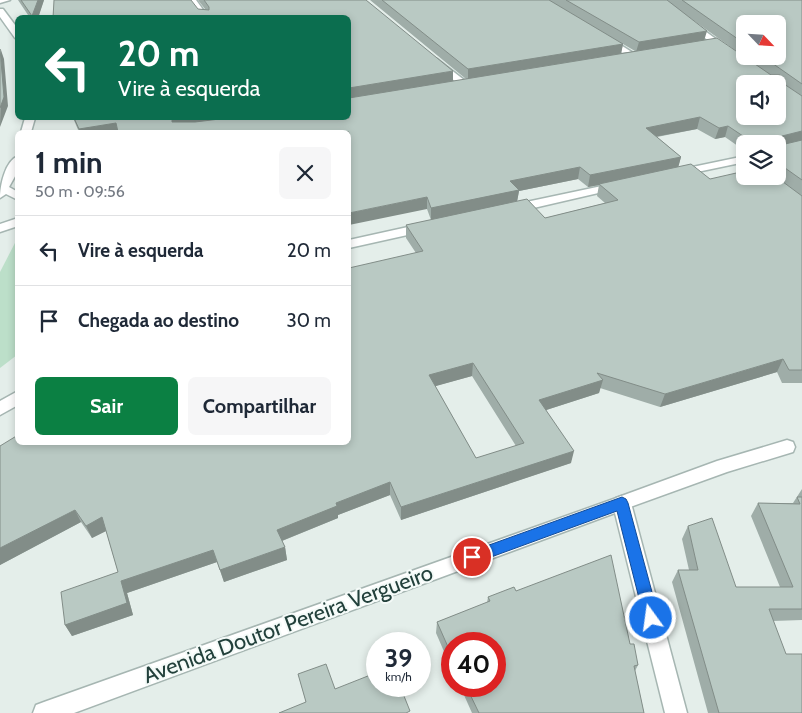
<!DOCTYPE html>
<html lang="pt">
<head>
<meta charset="utf-8">
<style>
  body { margin:0; font-family:Cabin,sans-serif; background:#f6f6f7; color:#1f2937; height:100vh; display:flex; flex-direction:column; font-size:19px; white-space:nowrap }
  * { box-sizing:border-box; margin:0 }
  p { font-size:16px; color:#747a83 }
  .icon { flex:none; width:28px; height:28px; fill:none; stroke:currentColor; stroke-width:2; stroke-linecap:round; stroke-linejoin:round }
  .map { position:relative; flex:1; overflow:hidden }
  .panel { position:absolute; left:15px; top:130px; width:336px; height:315px; display:flex; flex-direction:column; background:#fff; border-radius:8px; box-shadow:0 2px 8px #0003 }
  .panel>* { flex:none }
  .hud { position:absolute; left:15px; top:15px; width:336px; height:105px; border-radius:8px; box-shadow:0 2px 8px #0003; background:#0b6e4f; color:#fff; overflow:hidden }
  .needle { width:32px; rotate:115deg }
  .fabs { position:absolute; left:736px; top:15px; display:grid; gap:10px }
  .fabs a { display:grid; place-items:center; width:50px; height:50px; border-radius:8px; background:#fff; box-shadow:0 2px 8px #0003; font-size:25px }
  .speed { position:absolute; left:366px; top:632px; display:flex; gap:10px; font-size:25px; font-weight:700; text-align:center }
  .speed>* { display:grid; place-content:center; width:65px; height:65px; border-radius:50%; background:#fff; box-shadow:0 2px 8px #0003; line-height:1 }
  .speed small { font-size:12px; font-weight:400 }
  .speed .limit { border:8px solid #d22; background:#fff; color:#111 }
  .pin { position:absolute; display:grid; place-items:center; width:42px; height:42px; color:#fff; margin:-21px; border:2px solid #fff; border-radius:50%; box-shadow:0 1px 5px #0007 }
  .me { position:absolute; width:55px; margin:-28px; rotate:346deg; stroke-linejoin:round; filter:drop-shadow(0 0 4px #0008) }
  .turn { display:flex; align-items:center; gap:18px; height:105px; padding:0 20px; font-size:22px }
  .turn .icon { width:65px; height:65px; stroke-width:2.5 }
  .turn b { display:block; font-size:35px; line-height:42px }
  .round { display:grid; place-items:center; flex:none; width:52px; height:52px; border-radius:8px; background:#f6f6f7 }
  .overview { display:flex; align-items:center; justify-content:space-between; height:85px; padding:0 20px }
  h1 { font-size:30px; font-weight:700; line-height:38px }
  .button { display:flex; gap:10px; margin-top:auto; padding:10px 20px }
  .button a { flex:1; height:58px; border-radius:8px; background:#0b8043; color:#fff; font-size:20px; font-weight:700; line-height:58px; text-align:center }
  .button a+a { background:#f6f6f7; color:#1f2937 }
  ul { padding:0; list-style:none }
  li { display:flex; align-items:center; gap:15px; height:70px; padding:0 20px; border-top:1px solid #e0e1e3 }
  li div { flex:1 }
  li b { display:block; font-size:19px }
  li em { font-style:normal }
  .map>svg:first-child { display:block }
  .green { fill:#bcdfc9 }
  .lines { fill:none; stroke-linecap:round; stroke-linejoin:round }
  .minor-casing { stroke:#a6b6b2; stroke-width:3 }
  .tertiary-casing { stroke:#a6b6b2; stroke-width:3 }
  .minor { fill:#fff; fill-rule:evenodd }
  .tertiary { fill:#fff; fill-rule:evenodd }
  .wall { fill:#9fada8; fill-rule:evenodd }
  .shaded-wall { fill:#828d88 }
  .building { fill:#b9c9c3; stroke:#828d88; fill-rule:evenodd }
  .route { fill:#1a73e8; stroke:#114b97 }
  .labels { text-anchor:middle; dominant-baseline:central; stroke-width:4; stroke-linejoin:round; paint-order:stroke }
  .near-street-label { font-size:22px; fill:#22403b; stroke:#f4faf8 }
</style>
</head>
<body>
<div class="map">
<svg width="802" height="713" viewBox="0 0 802 713">
  <rect width="100%" height="100%" fill="#e4eeea"/>
  <path class="green" d="M17,239V355L0,368V272Z"/>
  <g class="lines">
    <g class="minor-casing">
      <path id="minor" d="M0,0H10L0,3Z
        M188,0H196L209,18H201Z
        M654,0H663L732,51L725,53Z
        M602,37H608L638,56L634,59L631,58L602,41Z
        M437,59L468,83V87H462L434,64L433,62Z
        M787,440L793,442L795,447L793,452L727,472L622,510L616,508L613,503L616,498L717,461Z"/>
    </g>
    <g class="tertiary-casing">
      <path id="tertiary" d="M0,9H3L18,29V38H15L0,17Z
        M25,118H35L31,132H21Z
        M18,156V171L9,187L18,192V200L6,194L0,198C0,186 5,161 18,156Z
        M745,156V162L678,176L672,173L678,170Z
        M616,183L622,186L620,188L512,213L506,209L512,205Z
        M18,218V226L0,232V224Z
        M426,223L430,224L432,227L430,230L349,248V240Z
        M18,391V405L0,415V401Z
        M622,496L628,498L631,503L687,713H665L615,513L74,713H33L36,705L44,702Z"/>
    </g>
    <use href="#minor" class="minor"/>
    <use href="#tertiary" class="tertiary"/>
  </g>
  <path class="wall" d="M18,0H44L38,18H30Z
    M198,0H366L453,81L466,79L370,0H802V196L789,186L802,196V383H782L777,372L660,407L600,388L599,393L546,410L571,463L401,520L390,495L338,515V518L282,541L285,547L287,560L224,582L217,562L127,593L133,615L72,636L65,625L118,572L106,531L92,538L81,522L0,565V446L416,253L406,238V225L431,220L427,209L349,132H79L73,118H349L198,9H205ZM686,15L750,61L705,40ZM745,24L778,56H745ZM623,44L635,51L621,53ZM697,129L715,139L725,137L745,151V144H778V176H745L710,179L678,167L681,157L657,137ZM578,179L588,187L599,185L597,196L605,203L545,218L517,201L519,191ZM472,376L516,446L476,458L435,386Z
    M802,489V620L773,621L802,713H708L672,582L678,570H689L682,539L688,526L736,587H780L751,516L758,503H793Z
    M516,591L630,644L638,665L635,671L644,713H472L460,686H495L452,644V670L436,633L437,622L487,603L488,597Z
    M298,674L335,689L306,702Z"/>
  <path class="shaded-wall" d="M38,0H44L38,18H33L32,16Z
    M707,31L704,41L636,52L639,42Z
    M623,44L621,54L468,80V69Z
    M1,50L4,59L8,106L0,127Z
    M453,71V82L349,99V88Z
    M700,117L697,129L643,139L646,128Z
    M175,118H244L181,127L172,122V119Z
    M116,123L119,132H80L79,129Z
    M728,126L725,137L715,139L719,128Z
    M802,131V142L778,147L782,136Z
    M681,157L678,168L599,184V185L588,187L590,175Z
    M580,167L578,179L519,191L517,202L431,221V208L510,181Z
    M427,197V209L349,225V213Z
    M783,359L777,372L660,407L665,394Z
    M473,363L472,376L429,388V375Z
    M603,380L599,393L537,413L539,400Z
    M574,451L571,463L401,520V507Z
    M390,482V495L338,515V518L279,542L277,530L336,503Z
    M75,510L81,522L0,565V548Z
    M102,517L108,530L92,538L86,526Z
    M285,547L287,560L224,582L220,570Z
    M213,550L217,562L127,593L133,615L72,636L65,625L121,581Z"/>
  <path class="building" d="M21,0H38L32,16Z
    M54,0H191L198,9L209,10V7L204,0H366L453,71L349,88V18H53Z
    M382,0H549L623,44L468,69Z
    M566,0H667L707,31L639,42Z
    M682,0H802V84L762,56H778V24H745V44Z
    M717,38L771,75H780L781,82L802,96V131L782,136L781,145L802,140V180L778,163L782,162L778,159V144H755L728,126L719,128L700,117L646,128L681,157L590,175L580,167L510,181L519,190L431,208L427,197L349,213V132H118L116,123L79,129L74,118H175L172,119V122H195L228,118H349V98ZM745,84H778V116H745Z
    M0,49L4,97L0,108Z
    M691,164L710,179L745,171V176H775L802,196V370H789L783,359L665,394L597,373L603,380L539,400L574,451L401,507L390,482L336,503L337,506L277,530L285,547L220,570L213,550L121,581L127,603L65,625L61,592L118,572L102,517L86,526L75,510L0,548V446L18,435V442H349V268L423,251L406,225L527,199L545,218L618,200L599,184ZM473,363L524,443L476,458L429,375Z
    M797,497H802V609H769L786,654H802V713H719L678,570H698L688,526L712,518L736,587H793L758,503L800,504Z
    M611,555L630,644H634L638,665L634,666L644,713H479L466,686H495V644H452V656L437,622L490,601L488,597L514,587L516,591Z
    M326,664L335,689L378,672V686H400L410,711L406,713H279L306,702L298,674Z"/>
  <path class="route" d="M622,497L626,499L628,503L659,618L657,623L651,625L646,623L644,618L617,511L472,564L467,562L465,557L467,553Z"/>
  <g class="labels">
    <g class="near-street-label">
      <text transform="translate(288 624) rotate(-20)">Avenida Doutor Pereira Vergueiro</text>
    </g>
  </g>
</svg>
<div class="fabs">
<a><svg class="needle" viewBox="-14 -14 28 28"><path d="M0-13l5 13h-10z" fill="#e53935"/><path d="M0 13l5-13h-10z" fill="#747a83"/></svg></a>
<a><svg class="icon" aria-label="sound" viewBox="0 0 24 24"><path d="M4 9h4l5-4v14l-5-4H4zM17 9q2 3 0 6"/></svg></a>
<a><svg class="icon" aria-label="layers" viewBox="0 0 24 24"><path d="M12 4l9 5-9 5-9-5zM3 14l9 5 9-5"/></svg></a>
</div>
<div class="speed"><div>39<small>km/h</small></div><div class="limit">40</div></div>
<div class="pin" style="left:472px;top:557px;background:#d93025"><svg class="icon" aria-label="arrive" viewBox="0 0 24 24"><path d="M6 21V4h12l-3 4 3 4H6"/></svg></div>
<svg class="me" style="left:651px;top:618px" viewBox="-20 -20 40 40"><circle r="17" fill="#1a73e8" stroke="#fff" stroke-width="3"/><path d="M0-11L8 9 0 5-8 9z" fill="#fff"/></svg>
<div class="hud">
<div class="turn"><svg class="icon" aria-label="left" viewBox="0 0 24 24"><path d="M17 20v-9H6M10 6l-5 5 5 5"/></svg><div><b>20 m</b>Vire à esquerda</div></div>
</div>
<section class="panel">
<div class="overview"><div><h1>1 min</h1><p>50 m · 09:56</p></div><a class="round"><svg class="icon" aria-label="close" viewBox="0 0 24 24"><path d="M6 6l12 12M18 6L6 18"/></svg></a></div>
<ul>
<li><svg class="icon" aria-label="left" viewBox="0 0 24 24"><path d="M17 20v-9H6M10 6l-5 5 5 5"/></svg><div><b>Vire à esquerda</b></div><em>20 m</em></li>
<li><svg class="icon" aria-label="arrive" viewBox="0 0 24 24"><path d="M6 21V4h12l-3 4 3 4H6"/></svg><div><b>Chegada ao destino</b></div><em>30 m</em></li>
</ul>
<div class="button"><a>Sair</a><a>Compartilhar</a></div>
</section>
</div>
</body>
</html>
